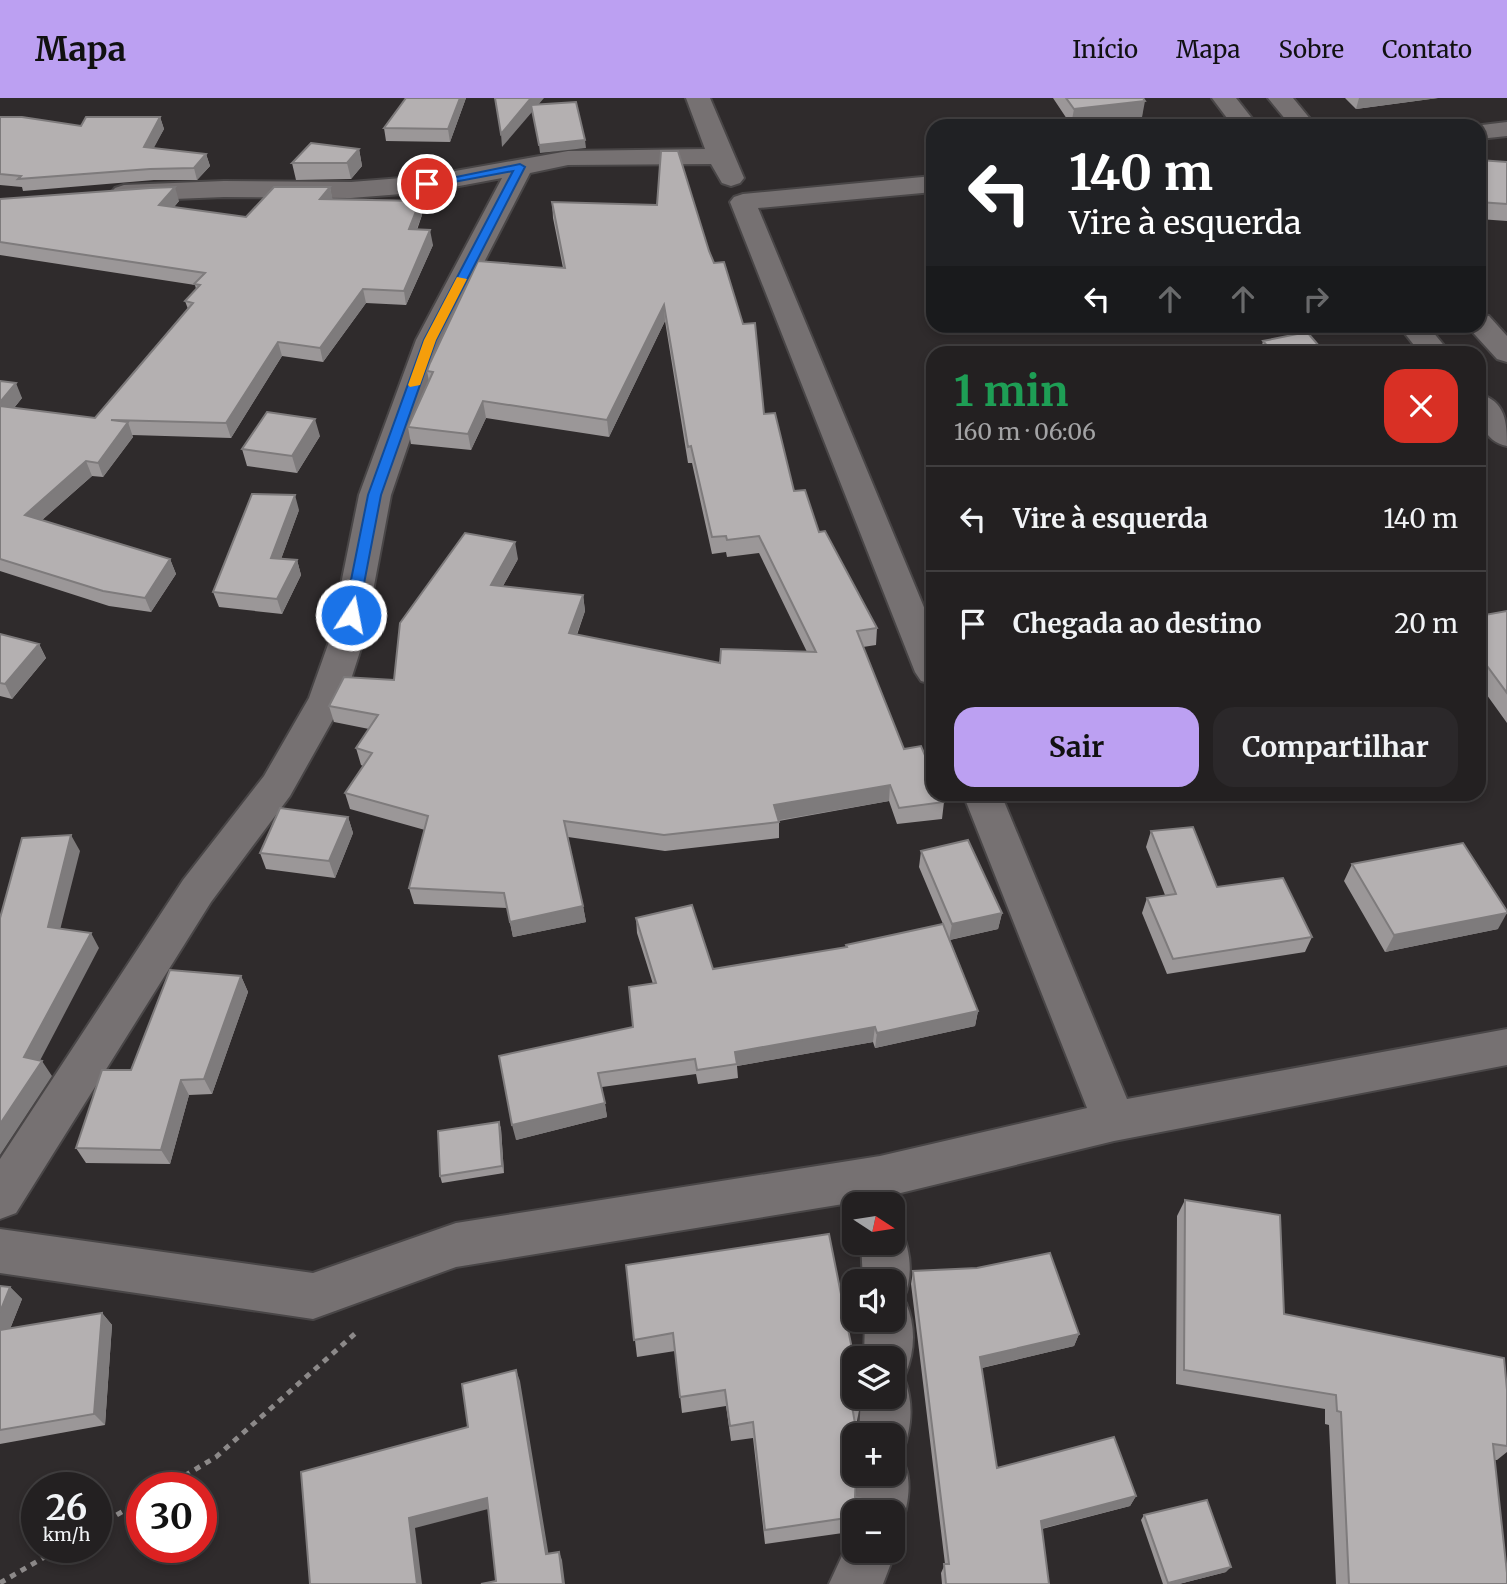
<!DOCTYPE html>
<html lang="pt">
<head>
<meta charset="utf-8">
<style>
  body { margin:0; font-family:Merriweather,serif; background:#2b282a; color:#f1f3f6; height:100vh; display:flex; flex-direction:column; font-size:26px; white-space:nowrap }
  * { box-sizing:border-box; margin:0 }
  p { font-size:23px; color:#a3a3a5 }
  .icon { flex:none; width:38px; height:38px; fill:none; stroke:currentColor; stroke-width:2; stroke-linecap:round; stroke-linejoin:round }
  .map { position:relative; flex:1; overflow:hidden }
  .side { position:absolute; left:926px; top:248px; width:560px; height:455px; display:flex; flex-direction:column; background:#232021; border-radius:21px; box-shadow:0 4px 10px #0003,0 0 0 2px #403e3f }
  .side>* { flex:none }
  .banner { position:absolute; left:926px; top:21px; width:560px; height:214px; border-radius:21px; box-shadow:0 4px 10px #0003,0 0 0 2px #403e3f; background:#202124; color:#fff; overflow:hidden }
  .needle { width:46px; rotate:102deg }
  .buttons { position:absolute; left:842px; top:1094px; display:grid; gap:14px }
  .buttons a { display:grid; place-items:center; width:63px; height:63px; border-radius:14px; background:#232021; box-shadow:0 4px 10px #0003,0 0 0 2px #403e3f; font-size:35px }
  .speed { position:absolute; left:21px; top:1374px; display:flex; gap:14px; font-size:35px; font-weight:700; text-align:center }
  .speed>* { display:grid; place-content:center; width:91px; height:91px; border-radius:50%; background:#232021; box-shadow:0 4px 10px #0003,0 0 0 2px #403e3f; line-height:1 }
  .speed small { font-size:18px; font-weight:400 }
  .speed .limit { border:10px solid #d22; background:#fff; color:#111 }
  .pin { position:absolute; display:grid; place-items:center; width:60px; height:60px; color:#fff; margin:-30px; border:4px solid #fff; border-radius:50%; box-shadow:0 2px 7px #0007 }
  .me { position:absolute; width:77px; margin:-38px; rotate:11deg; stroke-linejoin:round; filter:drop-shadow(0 0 5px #0008) }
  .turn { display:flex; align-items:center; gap:24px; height:147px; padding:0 28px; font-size:32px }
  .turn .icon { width:91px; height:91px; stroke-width:2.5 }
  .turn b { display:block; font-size:49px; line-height:60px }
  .lanes { display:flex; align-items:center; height:66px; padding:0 28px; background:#0003; justify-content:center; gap:35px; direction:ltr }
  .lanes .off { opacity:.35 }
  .round { display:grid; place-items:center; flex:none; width:74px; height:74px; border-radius:21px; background:#2b282a }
  .overview { display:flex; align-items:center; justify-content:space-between; height:119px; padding:0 28px }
  h1 { font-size:42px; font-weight:700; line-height:52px; color:#1e9e55 }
  .primary-button { display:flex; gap:14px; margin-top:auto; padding:14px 28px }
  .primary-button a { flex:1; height:80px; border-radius:21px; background:#bca0f2; color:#111; font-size:28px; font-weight:700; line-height:80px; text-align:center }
  .primary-button a+a { background:#2b282a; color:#f1f3f6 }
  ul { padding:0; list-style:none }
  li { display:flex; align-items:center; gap:21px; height:105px; padding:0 28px; border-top:2px solid #403e3f }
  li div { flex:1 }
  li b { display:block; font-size:26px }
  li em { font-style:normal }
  header { display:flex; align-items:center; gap:42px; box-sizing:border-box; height:98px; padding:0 35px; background:#bca0f2; color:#111 }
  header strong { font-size:33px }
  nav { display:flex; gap:38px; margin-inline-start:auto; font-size:24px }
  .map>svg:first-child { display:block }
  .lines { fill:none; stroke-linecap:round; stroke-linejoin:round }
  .minor-casing { stroke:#494647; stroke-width:4 }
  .tertiary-casing { stroke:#494647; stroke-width:4 }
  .path { stroke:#8c8989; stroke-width:5; stroke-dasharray:6 6; stroke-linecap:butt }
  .minor { fill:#767172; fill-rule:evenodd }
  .tertiary { fill:#767172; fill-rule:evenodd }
  .wall { fill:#9b9798 }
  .shaded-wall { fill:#7e7b7c }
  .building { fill:#b4b0b1; stroke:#7e7b7c; stroke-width:2 }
  .route { fill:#1a73e8; stroke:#114b97; stroke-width:2 }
  .slow { fill:#f59e0b }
</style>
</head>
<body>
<header>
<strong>Mapa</strong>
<nav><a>Início</a><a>Mapa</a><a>Sobre</a><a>Contato</a></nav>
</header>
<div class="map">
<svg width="1507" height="1486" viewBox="0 0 1507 1486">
  <rect width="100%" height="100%" fill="#2f2b2c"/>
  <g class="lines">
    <g class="minor-casing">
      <path id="minor" d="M686,0H710L744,80L740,85L731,88L722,85L711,66L568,67L530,75L444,242L391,397L364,541L345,600L290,698L211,804L16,1115L0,1121V1061L183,782L264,678L309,600L330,541L359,397L416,242L502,80L427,94L351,100L224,99L124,103L115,100L111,95L115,90L124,87L224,83L351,84L427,78L568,53L705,51Z
        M1507,24V38L1479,41V28H1474Z
        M933,78V94L758,110L933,531V586L921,583L915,574L730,104L734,99L743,96Z
        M963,696H1001L1127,1001L1507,931V967L1114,1043L880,1100L456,1169L313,1221L0,1175V1131L313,1175L456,1125L880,1058L1087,1010Z
        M892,1125L900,1129C910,1151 914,1176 904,1199L897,1202L906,1205C916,1229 915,1253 905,1277L900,1279L904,1280C914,1305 912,1330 902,1355L897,1357C916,1374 908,1411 899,1432L892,1435V1414H855L857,1376H892V1337H859L861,1298H892V1260H864L865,1222H892V1183H863L861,1144H892Z
        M854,1432V1452H892V1443L896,1452L883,1486H829Z"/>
    </g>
    <g class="tertiary-casing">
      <path id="tertiary" d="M1212,0H1236L1258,28H1233Z
        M1268,0H1293L1316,28H1291Z
        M1479,216L1489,218L1507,238V264L1497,261L1467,228H1479Z
        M1399,228H1428L1451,256H1421Z
        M1479,296C1506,303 1507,325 1507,348C1481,342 1478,319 1479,296Z"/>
    </g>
    <path class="path" d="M164,1390L216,1359L358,1233
      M96,1429L142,1402
      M0,1485L62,1449"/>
    <use href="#minor" class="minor"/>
    <use href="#tertiary" class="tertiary"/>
  </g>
  <path class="wall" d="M406,0H466L450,44L386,43L384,30Z
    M1053,0H1143L1142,19L1071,27Z
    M1345,0H1438L1356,11Z
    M0,19L81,28L160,19L164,31L153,50L206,56L210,68L197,82H154L23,93L22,89L0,87Z
    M359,51L362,68L351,81L296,82L292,65Z
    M1479,62L1507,64V123L1479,121Z
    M330,89L332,101L420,103L422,117L417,132L433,147L406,207L366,205L323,264L282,258L231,340L132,337L133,339L103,379L92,378L42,422L170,461L176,476L151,514L109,508L0,473V283L22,300L14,310L95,320L188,211L185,203L196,191L195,187L0,157V101L179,103L174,109L246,119Z
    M552,104L709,153L764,316L794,393L877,530L876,547L863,549L904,651L944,704L942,721L897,726L889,703L779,723V740L665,753L568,739L583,808L586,824L513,839L507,810L414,806L409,790L425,732L350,711L345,695L363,668L361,667L356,650L369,631L334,624L329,608L394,582L518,461L503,488L583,497L585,513L577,537L720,565L807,554L759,455L727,459L726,454L712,456L692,365H688L665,223L609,339L486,320L471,352L411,346L408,329L429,283L427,273L563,170L553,120Z
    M1208,228H1259L1258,229L1213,235Z
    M1263,243L1326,256H1260Z
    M320,338L297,375L247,368L242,351Z
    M299,412L281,461L297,462L301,477L282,516L219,509L213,494Z
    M1507,513V625L1479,586V518Z
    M0,536L39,546L46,560L12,601L0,598Z
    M348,719L353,735L335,780L266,771L260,755Z
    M1151,733L1217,789L1312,839L1305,854L1167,876L1142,815L1147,800L1165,797L1146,749Z
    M921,753L1002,815L998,831L950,842L978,913L975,928L875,950L873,944L737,968L738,980L698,986L696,976L602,989L607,1019L516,1042L633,929L653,886L637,835L636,820L713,871L846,849V847L943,826L919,769Z
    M1352,766L1498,831L1385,854L1344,783Z
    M241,878L248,894L212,996L189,997L170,1066L86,1065L76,1050L131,972Z
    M499,1024L501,1031L504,1075L442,1085L440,1078Z
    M1185,1102L1284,1216L1507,1292V1354L1497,1362H1495L1507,1486H1336L1329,1327L1325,1326V1311L1176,1286L1177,1118Z
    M626,1167L860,1307L857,1323L855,1324L854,1430L853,1429L850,1434L765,1446L753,1340L731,1343L726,1308L682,1315L675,1253L637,1259Z
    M913,1173L1079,1236L1074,1248L982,1270L997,1370L1136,1398L1130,1408L1042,1431L1049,1486H942L941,1475L945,1466L911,1186Z
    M0,1188L10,1189L22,1201L10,1231L102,1215L112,1227L105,1327L0,1346Z
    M1144,1417L1226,1474L1179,1486H1163L1141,1422Z"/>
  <path class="shaded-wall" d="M460,0H466L450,44L448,31Z
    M531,0H544L533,13L531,7L532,14L502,49L501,36Z
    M1359,0H1438L1356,11Z
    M1145,3L1142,19L1071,27L1074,11Z
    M160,19L164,31L148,61L144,49Z
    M585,42L586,50L540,55L539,47Z
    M359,51L362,68L351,81L347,65Z
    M206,56L210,68L197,82L194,70Z
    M175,89L179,103L164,121L159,107Z
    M330,89L333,103L320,101Z
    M420,103L422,117L411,146L409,131Z
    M430,132L433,147L406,207L404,193Z
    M363,191L366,205L323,264L320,250Z
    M664,207L665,223L609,339L607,322Z
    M1215,228H1259L1258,229L1213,235Z
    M278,244L282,258L231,340L226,325Z
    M16,285L22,300L4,322L0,314V304Z
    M483,303L486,320L471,352L468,336Z
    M315,321L320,338L297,375L292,358Z
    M128,324L133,339L103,379L98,365Z
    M86,363L92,378L32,431L25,417Z
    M295,397L299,412L276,475L271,460Z
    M515,444L518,461L494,504L491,487Z
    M170,461L176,476L151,514L145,500Z
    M297,462L301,477L282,516L277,501Z
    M583,497L585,513L571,552L569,535Z
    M39,546L46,560L12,601L5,586Z
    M890,687L889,703L774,723V707Z
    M348,719L353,735L335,780L329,763Z
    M71,737L80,753L57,844L48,829Z
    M583,808L586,824L513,839L510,824Z
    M1002,815L998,831L949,842L952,826Z
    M1507,815L1498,831L1385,854L1394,837Z
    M91,835L99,850L34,974L24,959Z
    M241,878L248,894L212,996L204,981Z
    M978,913L975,928L875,950L877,935Z
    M875,929L873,944L737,968L735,954Z
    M42,963L52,978L0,1057V1026Z
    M181,982L189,997L170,1066L161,1052Z
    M605,1005L607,1019L516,1042L512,1027Z
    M499,1024L501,1031L504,1075L502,1068Z
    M10,1189L22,1201L4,1246L0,1241V1214Z
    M102,1215L112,1227L105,1327L94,1316Z
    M1079,1236L1074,1248L977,1271L980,1259Z
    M516,1272L520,1283L550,1465L546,1456Z
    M1136,1398L1130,1408L1036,1432L1041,1423Z
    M487,1400L492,1410L415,1430L422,1486H417L409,1420Z
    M854,1418L853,1429L850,1434L853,1419Z
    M559,1454L562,1462L565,1486H563Z
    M1231,1469L1226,1474L1179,1486H1167Z"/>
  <path class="building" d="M406,0H460L448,31L384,30Z
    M495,0H531L501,36Z
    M1066,0H1143L1145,3L1074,11Z
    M576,4L585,42L539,47L531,7Z
    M0,19H22L81,28L86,19H160L144,49L206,56L194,70L150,71L18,81L21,78L0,76Z
    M311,45L359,51L347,65H292Z
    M661,53H678L709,153L714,165L724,164L743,226L755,225L764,316L775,315L794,393L805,392L819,434L825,433L877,530L857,533L904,651L921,648L933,676V696H941L944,704L899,710L890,687L774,707L779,724L664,737L564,723L583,808L510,824L504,795L409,790L428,718L345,695L372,655L356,650L378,617L329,608L344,579L394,582L400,525L465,435L515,444L491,487L583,497L569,535L720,565L721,551L816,554L759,438L727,442L726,438L712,439L691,348L688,349L664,207L607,322L483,303L468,336L408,329L433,274L427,273L430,265L478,163L565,170L552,104L657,107Z
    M1479,62L1507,64V106L1479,104Z
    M175,89L159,107L246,119L274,89H330L320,101L420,103L409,131L430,132L404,193L363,191L320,250L278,244L226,325L111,322L128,324L98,365L86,363L25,417L170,461L145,500L103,493L0,461V308L95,320L193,205L185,203L200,187L194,186L205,175L0,144V101L150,90Z
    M1307,234L1326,256H1274L1263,243Z
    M0,283L16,285L0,304Z
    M267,314L315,321L292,358L242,351Z
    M252,396L295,397L271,460L297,462L277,501L213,494Z
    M1507,513V595L1479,557V518Z
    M0,536L39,546L5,586L0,585Z
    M280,710L348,719L329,763L260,755Z
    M1193,729L1217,789L1283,780L1312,839L1173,861L1147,800L1176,796L1151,733Z
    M71,737L48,829L91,835L24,959L42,963L0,1026V820L22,740Z
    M968,742L1002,815L952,826L921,753Z
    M1463,745L1507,813V815L1394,837L1352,766Z
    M692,807L713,871L847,849L846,847L943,826L978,913L877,935L875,929L735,954L737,966L697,972L695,961L598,975L605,1005L512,1027L499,958L633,929L629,889L656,885L636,820Z
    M170,872L241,878L204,981L181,982L161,1052L76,1050L102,972H131Z
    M499,1024L502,1068L440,1078L438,1033Z
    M1185,1102L1280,1117L1284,1216L1504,1260L1507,1292V1348L1493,1346L1507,1475V1486H1349L1341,1314L1337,1313L1336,1297L1184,1272Z
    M829,1136L854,1261V1298H860V1307L852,1308L857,1337H854V1376H856L855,1399L867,1402L869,1414H854L853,1419L765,1432L753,1324L730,1328L725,1292L680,1299L673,1235L634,1242L626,1167Z
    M1050,1155L1079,1236L980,1259L997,1370L1114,1339L1136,1398L1041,1423L1049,1486H946L944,1466H949L913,1173L977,1170Z
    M0,1188L10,1189L0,1214Z
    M102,1215L94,1316L0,1332V1232Z
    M516,1272L546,1456L559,1454L563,1486H481L496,1483L487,1400L409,1420L417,1486H310L301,1374L468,1329L462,1286Z
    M1207,1402L1231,1469L1168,1485L1144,1417Z"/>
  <path class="route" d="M520,66L525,69L436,242L381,397L358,517L356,521H346L344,517L368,397L424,242L513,73L427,89L422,86Z"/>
  <path class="slow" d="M457,179L467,181L436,242L420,287L410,289L408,287L424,242Z"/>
</svg>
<div class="buttons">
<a><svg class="needle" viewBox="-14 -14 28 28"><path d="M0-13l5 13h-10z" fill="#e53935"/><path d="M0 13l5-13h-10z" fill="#a3a3a5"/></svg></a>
<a><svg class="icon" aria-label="sound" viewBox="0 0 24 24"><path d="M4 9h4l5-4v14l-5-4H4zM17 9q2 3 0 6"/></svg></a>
<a><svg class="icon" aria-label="layers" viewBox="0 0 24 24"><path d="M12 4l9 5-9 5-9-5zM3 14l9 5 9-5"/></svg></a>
<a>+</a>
<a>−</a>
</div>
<div class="speed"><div>26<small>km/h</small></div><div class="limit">30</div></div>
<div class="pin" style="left:427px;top:86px;background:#d93025"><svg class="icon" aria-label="arrive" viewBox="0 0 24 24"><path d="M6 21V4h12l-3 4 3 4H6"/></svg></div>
<svg class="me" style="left:351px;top:517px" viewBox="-20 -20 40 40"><circle r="17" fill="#1a73e8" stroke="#fff" stroke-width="3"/><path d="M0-11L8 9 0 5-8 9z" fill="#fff"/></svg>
<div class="banner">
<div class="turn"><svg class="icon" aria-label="left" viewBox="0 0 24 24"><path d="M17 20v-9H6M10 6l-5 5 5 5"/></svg><div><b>140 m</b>Vire à esquerda</div></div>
<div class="lanes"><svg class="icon" aria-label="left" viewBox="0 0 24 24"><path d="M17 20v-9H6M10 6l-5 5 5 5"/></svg><svg class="icon off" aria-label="ahead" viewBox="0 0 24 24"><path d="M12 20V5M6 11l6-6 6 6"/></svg><svg class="icon off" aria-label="ahead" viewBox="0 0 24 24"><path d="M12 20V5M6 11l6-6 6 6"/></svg><svg class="icon off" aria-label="right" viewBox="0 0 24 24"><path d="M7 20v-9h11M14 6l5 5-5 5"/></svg></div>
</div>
<section class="side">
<div class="overview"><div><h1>1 min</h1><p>160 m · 06:06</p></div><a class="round" style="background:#d93025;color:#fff"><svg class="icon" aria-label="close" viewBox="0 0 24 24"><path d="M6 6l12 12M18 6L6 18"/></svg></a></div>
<ul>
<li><svg class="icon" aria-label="left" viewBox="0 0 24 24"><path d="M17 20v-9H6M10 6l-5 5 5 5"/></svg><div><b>Vire à esquerda</b></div><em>140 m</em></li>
<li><svg class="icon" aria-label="arrive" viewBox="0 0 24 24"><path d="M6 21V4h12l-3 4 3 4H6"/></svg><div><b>Chegada ao destino</b></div><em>20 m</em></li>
</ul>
<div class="primary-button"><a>Sair</a><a>Compartilhar</a></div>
</section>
</div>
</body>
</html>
